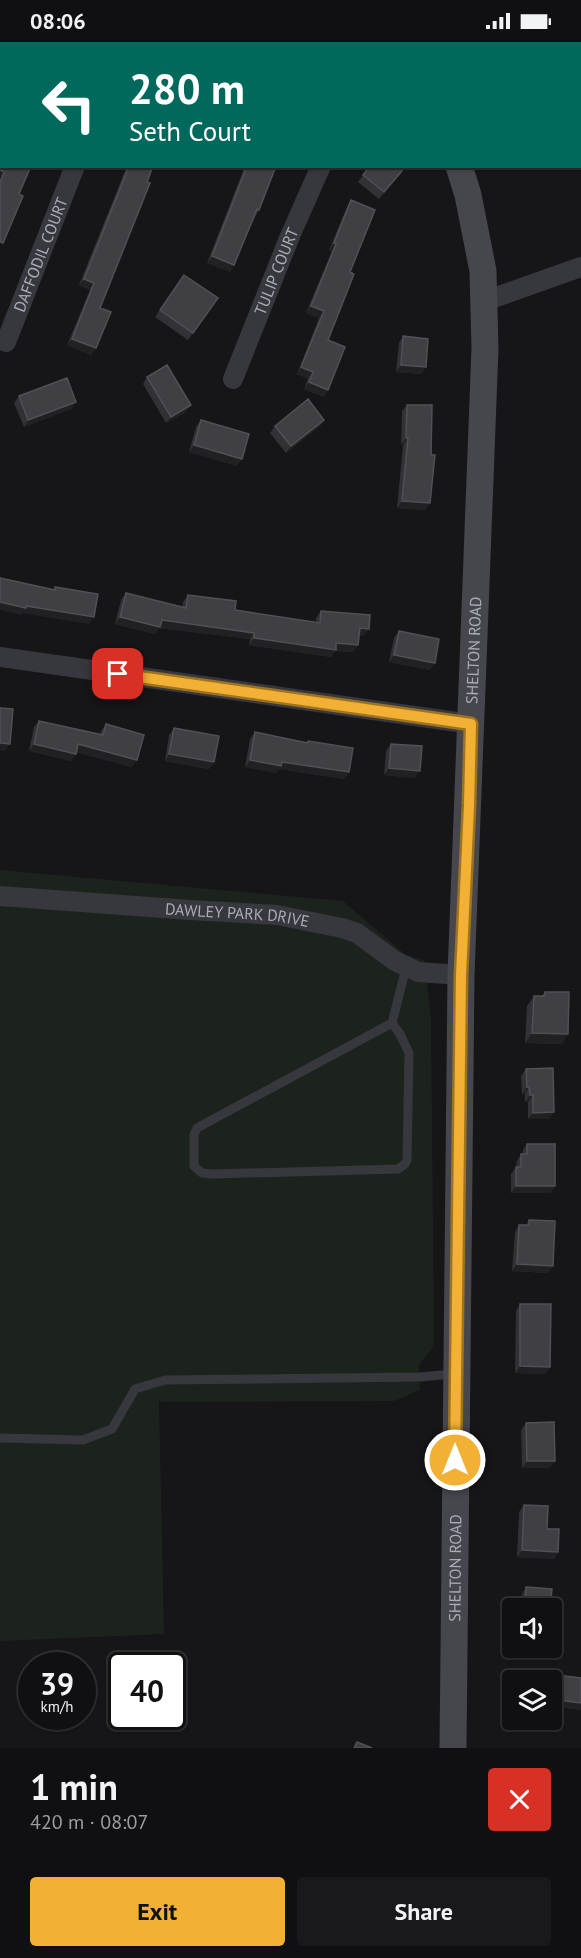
<!DOCTYPE html>
<html lang="en">
<head>
<meta charset="utf-8">
<style>
  body { margin:0; font-family:"PT Sans",sans-serif; background:#19191b; color:#f1f3f6; height:100vh; display:flex; flex-direction:column; font-size:22px; white-space:nowrap }
  * { box-sizing:border-box; margin:0 }
  p { font-size:20px; color:#9c9d9f }
  .icon { flex:none; width:33px; height:33px; fill:none; stroke:currentColor; stroke-width:2; stroke-linecap:round; stroke-linejoin:round }
  .map { position:relative; height:1706px; overflow:hidden }
  .details { display:flex; flex-direction:column; background:#101012; flex:1 }
  .details>* { flex:none }
  .guide { position:absolute; left:0px; top:0px; width:582px; height:126px; box-shadow:0 2px 4px #0004,0 0 0 2px #303032; background:#00695c; color:#fff; overflow:hidden }
  .controls { position:absolute; left:502px; top:1556px; display:grid; gap:12px }
  .controls a { display:grid; place-items:center; width:60px; height:60px; border-radius:6px; background:#101012; box-shadow:0 2px 4px #0004,0 0 0 2px #303032; font-size:30px }
  .speed { position:absolute; left:18px; top:1610px; display:flex; gap:12px; font-size:30px; font-weight:700; text-align:center }
  .speed>* { display:grid; place-content:center; width:78px; height:78px; border-radius:50%; background:#101012; box-shadow:0 2px 4px #0004,0 0 0 2px #303032; line-height:1 }
  .speed small { font-size:15px; font-weight:400 }
  .speed .limit { border:3px solid #111; border-radius:9px; background:#fff; color:#111 }
  .pin { position:absolute; display:grid; place-items:center; width:51px; height:51px; color:#fff; margin:-26px; border-radius:12px; box-shadow:0 3px 9px #0006 }
  .me { position:absolute; width:66px; margin:-33px; rotate:0deg; stroke-linejoin:round; filter:drop-shadow(0 0 4px #0008) }
  .turn { display:flex; align-items:center; gap:21px; height:126px; padding:0 30px; font-size:27px }
  .turn .icon { width:78px; height:78px; stroke-width:2.5 }
  .turn b { display:block; font-size:42px; line-height:51px }
  .round { display:grid; place-items:center; flex:none; width:63px; height:63px; border-radius:6px; background:#19191b }
  .head { display:flex; align-items:center; justify-content:space-between; height:102px; padding:0 30px }
  h1 { font-size:36px; font-weight:700; line-height:45px }
  .action { display:flex; gap:12px; margin-top:auto; padding:12px 30px }
  .action a { flex:1; height:69px; border-radius:6px; background:#f2b134; color:#111; font-size:24px; font-weight:700; line-height:69px; text-align:center }
  .action a+a { background:#19191b; color:#f1f3f6 }
  .status { display:flex; justify-content:space-between; align-items:center; height:42px; padding:0 30px; background:#101012; direction:ltr }
  .status svg { height:16px; fill:currentColor }
  .map>svg:first-child { display:block }
  .green { fill:#1c231d }
  .lines { fill:none; stroke-linecap:round; stroke-linejoin:round }
  .lane { stroke:#37383d; stroke-width:9 }
  .street { stroke:#37383d; stroke-width:20 }
  .secondary { stroke:#45474d; stroke-width:27 }
  .wall { fill:#323236 }
  .shaded-wall { fill:#212124 }
  .building { fill:#3f3f44; stroke:#4f5156; stroke-width:1.5 }
  .route-casing { stroke:#9d7322; stroke-width:15 }
  .route { stroke:#f2b134; stroke-width:10 }
  .labels { text-anchor:middle; dominant-baseline:central; stroke-width:6; stroke-linejoin:round; paint-order:stroke }
  .street-label { font-size:16px; fill:#a8adb8; stroke:#111113 }
</style>
</head>
<body>
<div class="status"><b>08:06</b><svg viewBox="0 0 49 12"><path d="M0 12V9h3v3zM5 12V6h3v6zM10 12V3h3v9zM15 12V0h3v12zM26 1h20v11H26zM47 4h2v5h-2z"/></svg></div>
<div class="map">
<svg width="581" height="1706" viewBox="0 0 581 1706">
  <rect width="100%" height="100%" fill="#161618"/>
  <path class="green" d="M0,828L343,859L406,913L424,918L431,975L434,1304L419,1323L420,1348L394,1359L159,1360L164,1592L0,1599Z"/>
  <g class="lines">
    <path class="lane" d="M392,981L197,1086L194,1093V1124L202,1131L213,1132L398,1127L405,1122L407,1118L409,1011L400,992L392,981L406,926
      M0,1396L83,1398L112,1387L135,1347L165,1338L420,1335L453,1332"/>
    <g class="street">
      <path d="M124,2V0"/>
      <path d="M485,259L581,225"/>
      <path id="s1" d="M6,300L75,124"/>
      <path id="s2" d="M233,337L290,194L321,124"/>
      <path d="M0,615L471,682"/>
      <path id="s3" d="M0,854L190,868L277,873L342,886L357,891L395,919L418,930L461,933"/>
    </g>
    <g class="secondary">
      <path d="M380,0L381,2"/>
      <path id="s4" d="M453,1706L461,933L485,306L483,229L468,153L459,124"/>
    </g>
  </g>
  <path class="wall" d="M127,124H153L100,266L96,306L91,313L67,303L90,248L79,243Z
    M245,124H276L259,168L255,175L230,230L207,221Z
    M363,133L397,135L379,157L358,140Z
    M351,158L350,230L328,298V348L324,355L304,347L308,337L297,332L319,276L306,271L332,209L329,208L347,165Z
    M184,233L218,256L188,298L155,275Z
    M403,294L426,325L421,332L396,330L399,301Z
    M147,335L186,370L166,381L143,342Z
    M19,354L76,360L71,367L24,385L14,361Z
    M407,363L431,413L430,461L425,468L397,466L403,403H401L402,369Z
    M201,378L237,424L189,410L196,385Z
    M324,378L320,384L286,411L270,391L275,384Z
    M126,551L182,565L183,560L188,553L235,568L316,580V576L321,569L364,594H359L358,603L353,610L335,609L331,615L249,603L250,597L159,586L155,592L115,582L121,558Z
    M399,589L430,628L389,620L394,596Z
    M39,679L100,693L101,689L106,682L132,725L76,710L71,719L29,709L34,685Z
    M174,686L214,720L209,727L165,719L169,693Z
    M255,690L307,700L308,699L349,730L344,737L279,727L276,731L245,725L250,697Z
    M391,702L415,736L384,733L386,709Z
    M545,950L568,992L562,1002L525,1001L527,964L534,954H542Z
    M526,1027L549,1077H528V1060H525V1052H522L521,1034Z
    M527,1102L555,1144L550,1151H511V1132L516,1125L517,1119L521,1112H523V1108Z
    M529,1178L548,1231L512,1229L515,1190L519,1183H526Z
    M520,1262L550,1325L546,1332L515,1331L516,1269Z
    M526,1381L550,1426H522L521,1388Z
    M524,1463L547,1487L558,1510L554,1517L517,1515L519,1470Z
    M526,1545L550,1566H521L522,1552Z
    M532,1630L581,1636V1668L552,1664V1638H527Z"/>
  <path class="shaded-wall" d="M0,128L4,130L0,136Z
    M334,201L336,202L332,209L329,208Z
    M212,214L234,223L230,230L207,221Z
    M84,237L94,241L90,248L79,243Z
    M311,264L324,269L319,276L306,271Z
    M72,297L96,306L91,313L67,303Z
    M401,323L426,325L421,332L396,330Z
    M301,325L313,330L308,337L297,332Z
    M309,340L328,348L324,355L304,347Z
    M76,360L71,367L24,385L28,378Z
    M191,363L186,370L166,381L171,375Z
    M324,378L320,384L286,411L291,404Z
    M406,396H408L403,403H401Z
    M194,403L242,417L237,424L189,410Z
    M402,459L430,461L425,468L397,466Z
    M0,560L26,564L94,575L89,582L22,571L21,573L0,568Z
    M120,575L162,578L254,591L250,597L159,586L155,592L115,582Z
    M360,586L369,587L364,594L355,593Z
    M254,596L336,601L358,603L353,610L335,609L331,615L249,603Z
    M394,613L435,621L430,628L389,620Z
    M0,701L10,702L5,709L0,708Z
    M34,702L76,712L71,719L29,709Z
    M78,702L137,718L132,725L73,709Z
    M169,712L214,720L209,727L165,719Z
    M250,718L282,720L349,730L344,737L279,727L276,731L245,725Z
    M389,726L420,729L415,736L384,733Z
    M532,991L568,992L562,1002L525,1001Z
    M527,1045H529L525,1052H522Z
    M530,1053H533L528,1060H525Z
    M554,1070L549,1077H528L533,1071Z
    M516,1144H555L550,1151H511Z
    M517,1222L553,1224L548,1231L512,1229Z
    M520,1324L550,1325L546,1332L515,1331Z
    M527,1419H555L550,1426H522Z
    M522,1508L558,1510L554,1517L517,1515Z
    M518,1605H545L544,1607Z
    M552,1657L581,1661V1668L552,1664Z"/>
  <path class="building" d="M51,0H80L79,2H50Z
    M176,0H203L202,2H175Z
    M297,0H324L323,2H296Z
    M2,105V124H31L19,152L23,154L3,201L0,200V140L4,130L0,128V109Z
    M129,124H153L147,140L150,141L100,266L111,270L96,306L72,297L94,241L84,237Z
    M247,124H276L259,168L257,167L234,223L212,214Z
    M370,124H397L402,129L384,150L363,133Z
    M351,158L375,168L350,230L354,232L328,298L345,305L328,348L309,340L313,330L301,325L324,269L311,264L336,202L334,201Z
    M184,233L218,256L193,291L160,268Z
    M403,294L428,297L426,325L401,323Z
    M167,323L191,363L171,375L147,335Z
    M67,336L76,360L28,378L19,354Z
    M308,357L324,378L291,404L275,384Z
    M407,363H432L431,413H435L430,461L402,459L408,396H406Z
    M201,378L249,392L242,417L194,403Z
    M0,536L55,548V545L98,552L94,575L26,564V566L0,560Z
    M126,551L186,566L188,553L236,559L235,568L320,581L321,569L370,573L369,587L360,586L358,603L336,601V608L254,596V591L162,578L160,585L120,575Z
    M399,589L439,597L435,621L394,613Z
    M0,666L13,667L10,702L0,701Z
    M39,679L103,693L106,682L144,693L137,718L78,702L76,712L34,702Z
    M174,686L219,694L214,720L169,712Z
    M255,690L307,701L308,699L353,706L349,730L282,720L281,724L250,718Z
    M391,702L422,704L420,729L389,726Z
    M545,950H569L568,992L532,991L534,954H544Z
    M553,1026L554,1070L533,1071V1053H530L529,1045H527L526,1027Z
    M527,1102H555V1144H516V1125H521V1112H527Z
    M529,1178L555,1179L553,1224L517,1222L519,1183H529Z
    M520,1262H551L550,1325L520,1324Z
    M554,1380L555,1419H527L526,1381Z
    M524,1463L548,1464L547,1487H559L558,1510L522,1508Z
    M526,1545L552,1547L550,1566H525Z
    M532,1630L581,1636V1661L552,1657V1638H531Z
    M357,1700L372,1706H354Z"/>
  <g class="lines">
    <g class="route-casing">
      <path id="route" d="M118,632L471,682L469,764L461,933L455,1418"/>
    </g>
    <use href="#route" class="route"/>
  </g>
  <g class="labels">
    <g class="street-label">
      <text stroke="none"><textPath href="#s1" startOffset="94">DAFFODIL COURT</textPath></text>
      <text stroke="none"><textPath href="#s2" startOffset="116">TULIP COURT</textPath></text>
      <text stroke="none"><textPath href="#s4" startOffset="1098">SHELTON ROAD</textPath></text>
      <text stroke="none"><textPath href="#s3" startOffset="238">DAWLEY PARK DRIVE</textPath></text>
      <text stroke="none"><textPath href="#s4" startOffset="180">SHELTON ROAD</textPath></text>
    </g>
  </g>
</svg>
<div class="controls">
<a><svg class="icon" aria-label="sound" viewBox="0 0 24 24"><path d="M4 9h4l5-4v14l-5-4H4zM17 9q2 3 0 6"/></svg></a>
<a><svg class="icon" aria-label="layers" viewBox="0 0 24 24"><path d="M12 4l9 5-9 5-9-5zM3 14l9 5 9-5"/></svg></a>
</div>
<div class="speed"><div>39<small>km/h</small></div><div class="limit">40</div></div>
<div class="pin" style="left:118px;top:632px;background:#d93025"><svg class="icon" aria-label="arrive" viewBox="0 0 24 24"><path d="M6 21V4h12l-3 4 3 4H6"/></svg></div>
<svg class="me" style="left:455px;top:1418px" viewBox="-20 -20 40 40"><circle r="17" fill="#f2b134" stroke="#fff" stroke-width="3"/><path d="M0-11L8 9 0 5-8 9z" fill="#fff"/></svg>
<div class="guide">
<div class="turn"><svg class="icon" aria-label="left" viewBox="0 0 24 24"><path d="M17 20v-9H6M10 6l-5 5 5 5"/></svg><div><b>280 m</b>Seth Court</div></div>
</div>
</div>
<section class="details">
<div class="head"><div><h1>1 min</h1><p>420 m · 08:07</p></div><a class="round" style="background:#d93025;color:#fff"><svg class="icon" aria-label="close" viewBox="0 0 24 24"><path d="M6 6l12 12M18 6L6 18"/></svg></a></div>
<div class="action"><a>Exit</a><a>Share</a></div>
</section>
</body>
</html>
